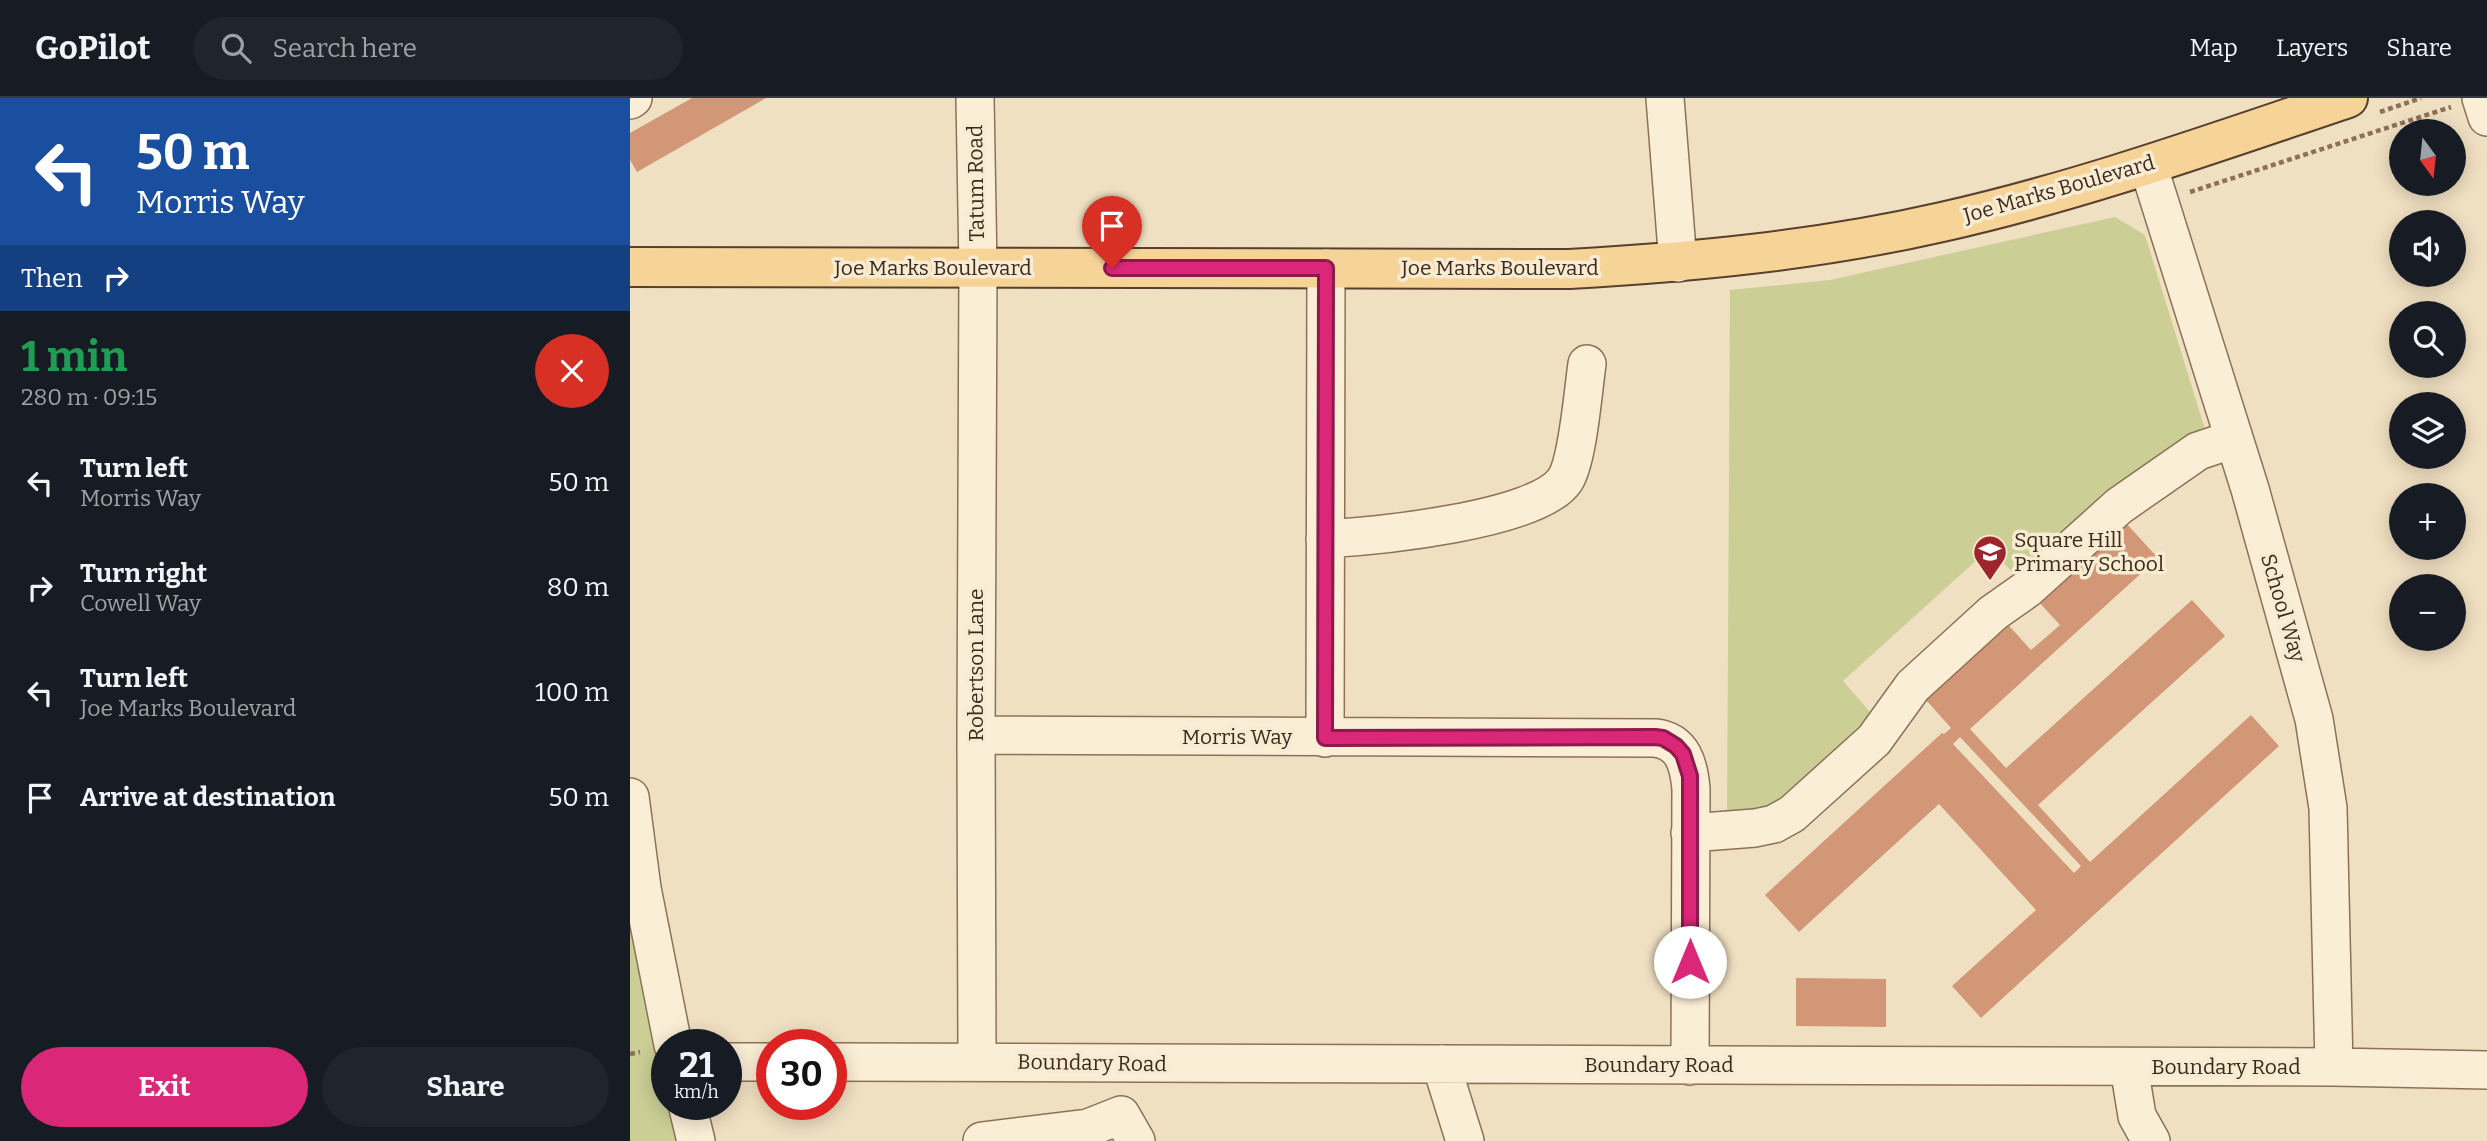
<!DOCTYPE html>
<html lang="en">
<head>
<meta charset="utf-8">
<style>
  body { margin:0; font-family:Bitter,serif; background:#20242c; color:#f1f3f6; height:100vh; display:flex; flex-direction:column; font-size:26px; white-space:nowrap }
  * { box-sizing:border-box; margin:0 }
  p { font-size:23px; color:#9ea1a6 }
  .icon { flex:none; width:38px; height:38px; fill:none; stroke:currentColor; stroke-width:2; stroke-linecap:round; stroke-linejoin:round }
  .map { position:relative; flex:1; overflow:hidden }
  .details { display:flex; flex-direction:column; background:#171b24; width:630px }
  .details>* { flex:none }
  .guide { background:#1a4fa0; color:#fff; overflow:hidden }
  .needle { width:46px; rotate:165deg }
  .buttons { position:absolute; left:1759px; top:21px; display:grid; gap:14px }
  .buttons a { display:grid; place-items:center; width:77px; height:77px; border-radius:50%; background:#171b24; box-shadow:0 4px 18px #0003; font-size:35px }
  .speed { position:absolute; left:21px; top:931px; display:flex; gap:14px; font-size:35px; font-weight:700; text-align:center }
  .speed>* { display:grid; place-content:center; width:91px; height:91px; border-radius:50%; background:#171b24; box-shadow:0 4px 18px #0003; line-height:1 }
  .speed small { font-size:18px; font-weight:400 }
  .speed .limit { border:10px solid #d22; background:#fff; color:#111 }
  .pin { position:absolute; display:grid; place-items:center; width:60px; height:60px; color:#fff; margin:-72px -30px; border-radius:50% 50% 50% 0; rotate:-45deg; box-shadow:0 0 7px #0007 }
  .pin .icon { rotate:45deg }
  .me { position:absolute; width:77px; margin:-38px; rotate:0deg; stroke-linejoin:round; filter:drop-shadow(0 0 5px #0008) }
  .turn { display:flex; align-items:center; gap:24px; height:147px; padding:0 21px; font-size:32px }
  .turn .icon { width:91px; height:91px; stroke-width:2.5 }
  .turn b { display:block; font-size:49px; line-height:60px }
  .then { display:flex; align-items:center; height:66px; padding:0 21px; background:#0003; gap:14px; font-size:26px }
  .round { display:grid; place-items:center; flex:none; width:74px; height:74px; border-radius:37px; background:#20242c }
  .head { display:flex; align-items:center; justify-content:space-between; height:119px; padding:0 21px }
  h1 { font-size:42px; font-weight:700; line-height:52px; color:#1e9e55 }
  .button { display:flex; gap:14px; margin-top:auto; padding:14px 21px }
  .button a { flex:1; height:80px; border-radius:42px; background:#db2777; color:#fff; font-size:28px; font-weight:700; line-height:80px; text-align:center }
  .button a+a { background:#20242c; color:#f1f3f6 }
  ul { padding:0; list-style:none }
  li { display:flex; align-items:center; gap:21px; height:105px; padding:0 21px }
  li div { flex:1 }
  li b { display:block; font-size:26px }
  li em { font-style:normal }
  header { display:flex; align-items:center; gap:42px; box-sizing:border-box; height:98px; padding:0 35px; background:#171b24; border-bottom:2px solid #363941 }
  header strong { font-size:33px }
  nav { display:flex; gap:38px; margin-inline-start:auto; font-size:24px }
  .search { width:490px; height:63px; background:#20242c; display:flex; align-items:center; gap:18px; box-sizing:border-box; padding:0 24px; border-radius:38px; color:#9ea1a6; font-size:26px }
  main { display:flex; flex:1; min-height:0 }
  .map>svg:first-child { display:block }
  .green { fill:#cbcf95 }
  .building { fill:#d19776; fill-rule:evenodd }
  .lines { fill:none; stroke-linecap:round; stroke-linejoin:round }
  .minor-casing { stroke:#8c7158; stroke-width:40 }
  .major-casing { stroke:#593f2d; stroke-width:42 }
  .path { stroke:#8c7158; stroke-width:4.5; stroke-dasharray:5 3.5; stroke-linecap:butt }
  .minor { stroke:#fbeed6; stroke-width:37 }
  .major { stroke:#f6d498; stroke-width:38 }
  .route-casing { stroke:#8e194d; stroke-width:18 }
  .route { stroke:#db2777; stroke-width:12 }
  .labels { text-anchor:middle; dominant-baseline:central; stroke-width:7; stroke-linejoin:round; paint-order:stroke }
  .street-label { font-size:21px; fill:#3b2a1d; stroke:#f7ebd2 }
  .poi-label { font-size:21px; fill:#3b2a1d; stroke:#f7ebd2; text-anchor:start }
</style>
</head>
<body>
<header>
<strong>GoPilot</strong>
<div class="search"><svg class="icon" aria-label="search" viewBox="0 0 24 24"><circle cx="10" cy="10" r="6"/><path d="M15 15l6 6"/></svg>Search here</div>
<nav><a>Map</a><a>Layers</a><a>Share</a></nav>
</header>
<main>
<section class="details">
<div class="guide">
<div class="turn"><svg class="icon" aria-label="left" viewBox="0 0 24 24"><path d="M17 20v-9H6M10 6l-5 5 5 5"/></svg><div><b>50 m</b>Morris Way</div></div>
<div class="then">Then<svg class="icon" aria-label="right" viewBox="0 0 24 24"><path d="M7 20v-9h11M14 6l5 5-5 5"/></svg></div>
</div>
<div class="head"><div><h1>1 min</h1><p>280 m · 09:15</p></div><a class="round" style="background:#d93025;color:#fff"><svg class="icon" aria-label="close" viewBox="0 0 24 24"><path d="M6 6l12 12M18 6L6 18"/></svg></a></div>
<ul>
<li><svg class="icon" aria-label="left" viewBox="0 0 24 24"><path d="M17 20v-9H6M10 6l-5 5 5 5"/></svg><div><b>Turn left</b><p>Morris Way</p></div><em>50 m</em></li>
<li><svg class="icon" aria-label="right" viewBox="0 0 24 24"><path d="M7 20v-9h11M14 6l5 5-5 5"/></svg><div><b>Turn right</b><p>Cowell Way</p></div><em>80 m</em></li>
<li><svg class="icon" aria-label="left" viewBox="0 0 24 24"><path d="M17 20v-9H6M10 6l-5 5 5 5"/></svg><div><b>Turn left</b><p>Joe Marks Boulevard</p></div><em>100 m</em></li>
<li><svg class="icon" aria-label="arrive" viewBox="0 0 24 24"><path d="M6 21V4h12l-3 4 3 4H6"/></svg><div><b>Arrive at destination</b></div><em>50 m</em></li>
</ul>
<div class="button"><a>Exit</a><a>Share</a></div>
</section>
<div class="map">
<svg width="1857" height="1043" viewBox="0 0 1857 1043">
  <rect width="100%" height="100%" fill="#f0e0c2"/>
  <path class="green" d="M1485,119L1515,137L1578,341L1390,483L1360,450L1213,583L1247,622L1158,704L1097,722L1100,192L1200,182Z
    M0,780L37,947V1006H58L61,1043H0Z"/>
  <path class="building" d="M62,0H136L7,74L0,62V35Z
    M1495,424L1528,460L1340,631L1376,670L1562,502L1595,538L1408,707L1460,764L1621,617L1649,648L1351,920L1322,888L1406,812L1309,706L1169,834L1135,797L1312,635L1314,636L1321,630L1289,594L1371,519L1401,552L1430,527L1408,503ZM1330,639L1451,768L1444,775L1323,646Z
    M1166,880L1256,881V929L1166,928Z"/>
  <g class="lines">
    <g class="minor-casing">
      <path id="minor" d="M345,0L348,170L346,637L347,963
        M1035,0L1048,165
        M1851,0L1857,19
        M0,2L3,0
        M1518,67L1620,391L1684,621L1698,710L1704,969
        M695,441C744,438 908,423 935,382C948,362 953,293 957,266
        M346,637L1025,640C1053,643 1059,667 1061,691L1060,968
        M695,640L696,170
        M0,699L12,790L43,947
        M1060,735L1125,730L1144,726L1162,716L1244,642L1283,588L1363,515L1397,491L1489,408L1568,353L1604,341
        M96,964H142
        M201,964L1704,969L1857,972
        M811,966L835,1043
        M1499,969L1507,1018L1521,1043
        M57,1006L66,1043
        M352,1043L458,1030L491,1017L506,1043"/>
    </g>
    <g class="major-casing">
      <path id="major" d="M0,169L939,171C1065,164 1189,152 1312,124C1450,93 1584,45 1718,0"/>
    </g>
    <path class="path" d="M1750,14L1791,0
      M1560,94L1821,9
      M0,956L10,954"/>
    <use href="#minor" class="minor"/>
    <use href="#major" class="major"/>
  </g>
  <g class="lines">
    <g class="route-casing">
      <path id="route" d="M482,170H696L695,640L1025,639L1033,640L1046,648L1053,656L1060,678V864"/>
    </g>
    <use href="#route" class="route"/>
  </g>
  <defs>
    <g id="school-pin" transform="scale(1.75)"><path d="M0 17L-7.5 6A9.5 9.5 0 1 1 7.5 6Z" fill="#9e252c" stroke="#f7ebd2"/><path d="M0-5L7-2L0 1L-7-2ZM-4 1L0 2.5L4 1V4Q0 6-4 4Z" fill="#fff"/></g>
  </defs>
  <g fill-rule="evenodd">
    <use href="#school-pin" x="1360" y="454"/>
  </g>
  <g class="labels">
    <g class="street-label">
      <text transform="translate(346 85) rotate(-91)">Tatum Road</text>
      <text transform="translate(1429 91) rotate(-16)">Joe Marks Boulevard</text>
      <text x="303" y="170">Joe Marks Boulevard</text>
      <text x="870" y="170">Joe Marks Boulevard</text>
      <text transform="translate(1653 510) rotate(74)">School Way</text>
      <text transform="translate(346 567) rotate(-90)">Robertson Lane</text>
      <text x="607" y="639">Morris Way</text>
      <text transform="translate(462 965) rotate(1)">Boundary Road</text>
      <text x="1029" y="967">Boundary Road</text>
      <text x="1596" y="969">Boundary Road</text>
    </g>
    <g class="poi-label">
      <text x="1384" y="442">Square Hill<tspan x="1384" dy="24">Primary School</tspan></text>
    </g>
  </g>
</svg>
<div class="buttons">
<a><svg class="needle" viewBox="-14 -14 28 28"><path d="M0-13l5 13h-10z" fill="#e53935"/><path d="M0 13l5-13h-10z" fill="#9ea1a6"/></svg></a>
<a><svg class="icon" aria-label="sound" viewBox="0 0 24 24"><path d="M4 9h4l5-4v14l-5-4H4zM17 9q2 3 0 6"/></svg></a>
<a><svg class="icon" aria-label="search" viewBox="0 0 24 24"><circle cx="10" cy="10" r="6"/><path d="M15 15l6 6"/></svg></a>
<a><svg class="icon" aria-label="layers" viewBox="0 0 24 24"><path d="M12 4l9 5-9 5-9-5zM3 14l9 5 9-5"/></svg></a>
<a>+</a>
<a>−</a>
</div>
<div class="speed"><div>21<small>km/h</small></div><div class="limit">30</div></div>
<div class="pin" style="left:482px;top:170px;background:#d93025"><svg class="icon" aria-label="arrive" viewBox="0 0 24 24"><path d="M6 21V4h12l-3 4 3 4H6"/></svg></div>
<svg class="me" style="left:1060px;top:864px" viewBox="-20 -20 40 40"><circle r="19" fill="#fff"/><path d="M0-13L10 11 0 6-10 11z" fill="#db2777"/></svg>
</div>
</main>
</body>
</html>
